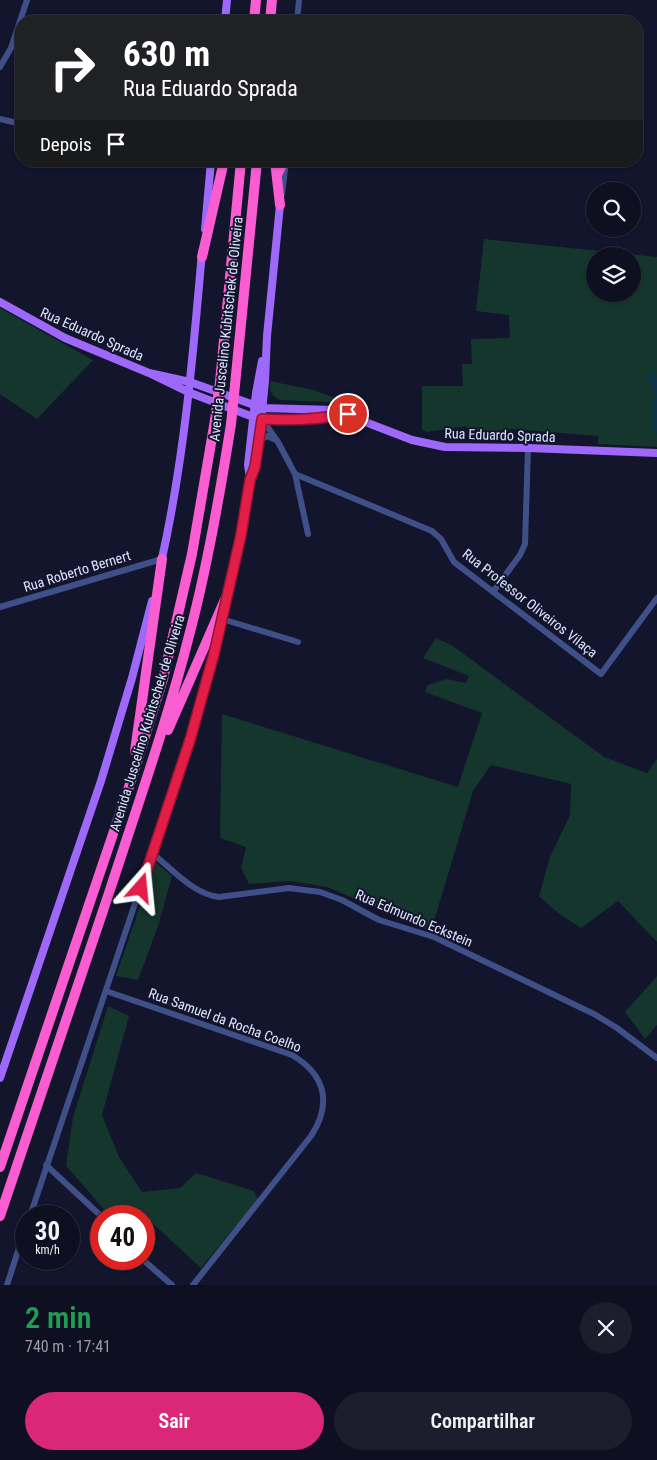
<!DOCTYPE html>
<html lang="pt">
<head>
<meta charset="utf-8">
<style>
  body { margin:0; font-family:"Roboto Condensed",sans-serif; background:#1c1e2e; color:#f1f3f6; height:100vh; display:flex; flex-direction:column; font-size:19px; white-space:nowrap }
  * { box-sizing:border-box; margin:0 }
  p { font-size:16px; color:#9b9da5 }
  .icon { flex:none; width:28px; height:28px; fill:none; stroke:currentColor; stroke-width:2; stroke-linecap:round; stroke-linejoin:round }
  .map { position:relative; height:1285px; overflow:hidden }
  .drawer { display:flex; flex-direction:column; background:#0e1021; flex:1 }
  .drawer>* { flex:none }
  .top-card { position:absolute; left:15px; top:15px; width:628px; height:152px; border-radius:20px; box-shadow:0 1px 4px #0004,0 0 0 1px #2e303f; background:#202124; color:#fff; overflow:hidden }
  .tools { position:absolute; left:586px; top:182px; display:grid; gap:10px }
  .tools a { display:grid; place-items:center; width:55px; height:55px; border-radius:50%; background:#0e1021; box-shadow:0 1px 4px #0004,0 0 0 1px #2e303f; font-size:25px }
  .speed { position:absolute; left:15px; top:1205px; display:flex; gap:10px; font-size:25px; font-weight:700; text-align:center }
  .speed>* { display:grid; place-content:center; width:65px; height:65px; border-radius:50%; background:#0e1021; box-shadow:0 1px 4px #0004,0 0 0 1px #2e303f; line-height:1 }
  .speed small { font-size:12px; font-weight:400 }
  .speed .limit { border:8px solid #d22; background:#fff; color:#111 }
  .pin { position:absolute; display:grid; place-items:center; width:42px; height:42px; color:#fff; margin:-21px; border:2px solid #fff; border-radius:50%; box-shadow:0 1px 5px #0007 }
  .me { position:absolute; width:55px; margin:-28px; rotate:18deg; stroke-linejoin:round; filter:drop-shadow(0 0 4px #0008) }
  .turn { display:flex; align-items:center; gap:18px; height:105px; padding:0 25px; font-size:22px }
  .turn .icon { width:65px; height:65px; stroke-width:2.5 }
  .turn b { display:block; font-size:35px; line-height:42px }
  .then { display:flex; align-items:center; height:48px; padding:0 25px; background:#0003; gap:10px; font-size:19px }
  .round { display:grid; place-items:center; flex:none; width:52px; height:52px; border-radius:26px; background:#1c1e2e }
  .overview { display:flex; align-items:center; justify-content:space-between; height:85px; padding:0 25px }
  h1 { font-size:30px; font-weight:600; line-height:38px; color:#1e9e55 }
  .primary-button { display:flex; gap:10px; margin-top:auto; padding:10px 25px }
  .primary-button a { flex:1; height:58px; border-radius:30px; background:#db2777; color:#fff; font-size:20px; font-weight:600; line-height:58px; text-align:center }
  .primary-button a+a { background:#1c1e2e; color:#f1f3f6 }
  .map>svg:first-child { display:block }
  .green { fill:#15362c; fill-rule:evenodd }
  .water { fill:#0d334a }
  .lines { fill:none; stroke-linecap:round; stroke-linejoin:round }
  .minor { stroke:#3f5089; stroke-width:6 }
  .major { stroke:#9e69fa; stroke-width:8 }
  .highway { stroke:#fa5dd1; stroke-width:10 }
  .highway-bridge { stroke:#fa5dd1; stroke-width:10 }
  .route-casing { stroke:#92132f; stroke-width:12 }
  .route { stroke:#e11d48; stroke-width:9 }
  .labels { text-anchor:middle; dominant-baseline:central; stroke-width:4; stroke-linejoin:round; paint-order:stroke }
  .street-label { font-size:14px; fill:#dee3fe; stroke:#12152c }
</style>
</head>
<body>
<div class="map">
<svg width="657" height="1285" viewBox="0 0 657 1285">
  <rect width="100%" height="100%" fill="#12152c"/>
  <path class="green" d="M484,239L657,257V447L598,444V436L512,429L471,435L466,426L427,432L422,430V386H463L462,364H472L471,339L510,338L509,315L476,311ZM595,256H632V294H595Z
    M0,308L93,360L37,419L0,394Z
    M270,381L313,390L349,403L280,400C270,396 270,391 270,381Z
    M436,638L453,646L604,757L647,773L657,759V942L618,901L581,928L558,913L539,896L550,857L570,815L571,784L491,765L473,791L431,931L327,887L290,881L249,884L241,868L246,847L220,838L222,714L458,787L482,713L425,692L428,685L447,679L466,683L469,676L423,658Z
    M155,862L172,876L158,926L138,980L116,976Z
    M657,976V1025L645,1039L625,1012Z
    M108,1006L129,1016L102,1115L119,1157L142,1192L180,1188L196,1173L254,1191L258,1199L201,1268L150,1221L144,1228V1216H110L66,1166L73,1117Z"/>
  <path class="water" d="M651,371L657,378V435C649,426 653,405 656,394L650,384L648,376Z"/>
  <g class="lines">
    <path class="minor" d="M297,21L299,0
      M0,67L11,48L27,0
      M0,119L21,124
      M282,194L286,162
      M262,419L278,442L295,474L308,534
      M259,441L267,436L276,440
      M295,474L432,531L441,539L454,562L601,674L657,598
      M493,592L520,555L525,544L528,448
      M0,607L162,559
      M222,619L298,642
      M152,853C172,869 193,894 219,897L289,888L320,892L342,900L379,920L434,937L594,1014L617,1028L657,1058
      M106,991L292,1055C326,1075 332,1104 311,1136L193,1285
      M46,1165L101,1216
      M30,1216L190,740L214,654L224,611
      M142,1259L172,1285
      M7,1285L26,1226"/>
    <path class="major" d="M225,21L227,0
      M205,229L211,161
      M0,302L65,338L149,373L188,392L253,417L275,420L326,418L345,415
      M149,373L190,382L262,408L334,410L412,440L445,447L528,448L657,453
      M250,478L248,465L256,393L262,361
      M161,563C184,461 193,356 202,252
      M227,595L241,535L259,441L265,381L267,336L280,205
      M0,1078L101,781L132,678L152,601"/>
    <path class="highway" d="M254,21L256,0
      M270,21L272,0
      M275,161L280,205
      M277,175L284,161
      M202,257L224,161
      M220,382L241,161
      M235,385L257,161
      M168,730L227,595
      M135,751L162,559
      M0,1167L131,781L163,679L192,554L215,420
      M0,1216C37,1108 73,999 110,890C138,804 168,719 190,632C208,564 220,494 231,424"/>
    <path class="highway-bridge" d="M215,420L220,382
      M231,424L235,385"/>
  </g>
  <g class="lines">
    <g class="route-casing">
      <path id="route" d="M141,888L190,740L214,654L241,535L250,480L255,467L262,419C290,421 320,419 348,414"/>
    </g>
    <use href="#route" class="route"/>
  </g>
  <g class="labels">
    <g class="street-label">
      <text transform="translate(226 329) rotate(-84)">Avenida Juscelino Kubitschek de Oliveira</text>
      <text transform="translate(92 334) rotate(24)">Rua Eduardo Sprada</text>
      <text transform="translate(500 435) rotate(2)">Rua Eduardo Sprada</text>
      <text transform="translate(77 571) rotate(-17)">Rua Roberto Bernert</text>
      <text transform="translate(530 603) rotate(38)">Rua Professor Oliveiros Vilaça</text>
      <text transform="translate(147 723) rotate(-73)">Avenida Juscelino Kubitschek de Oliveira</text>
      <text transform="translate(414 918) rotate(23)">Rua Edmundo Eckstein</text>
      <text transform="translate(225 1020) rotate(20)">Rua Samuel da Rocha Coelho</text>
    </g>
  </g>
</svg>
<div class="tools">
<a><svg class="icon" aria-label="search" viewBox="0 0 24 24"><circle cx="10" cy="10" r="6"/><path d="M15 15l6 6"/></svg></a>
<a><svg class="icon" aria-label="layers" viewBox="0 0 24 24"><path d="M12 4l9 5-9 5-9-5zM3 14l9 5 9-5"/></svg></a>
</div>
<div class="speed"><div>30<small>km/h</small></div><div class="limit">40</div></div>
<div class="pin" style="left:348px;top:414px;background:#d93025"><svg class="icon" aria-label="arrive" viewBox="0 0 24 24"><path d="M6 21V4h12l-3 4 3 4H6"/></svg></div>
<svg class="me" style="left:141px;top:888px" viewBox="-20 -20 40 40"><path d="M0-17L14 15 0 8-14 15z" fill="#e11d48" stroke="#fff" stroke-width="4"/></svg>
<div class="top-card">
<div class="turn"><svg class="icon" aria-label="right" viewBox="0 0 24 24"><path d="M7 20v-9h11M14 6l5 5-5 5"/></svg><div><b>630 m</b>Rua Eduardo Sprada</div></div>
<div class="then">Depois<svg class="icon" aria-label="arrive" viewBox="0 0 24 24"><path d="M6 21V4h12l-3 4 3 4H6"/></svg></div>
</div>
</div>
<section class="drawer">
<div class="overview"><div><h1>2 min</h1><p>740 m · 17:41</p></div><a class="round"><svg class="icon" aria-label="close" viewBox="0 0 24 24"><path d="M6 6l12 12M18 6L6 18"/></svg></a></div>
<div class="primary-button"><a>Sair</a><a>Compartilhar</a></div>
</section>
</body>
</html>
